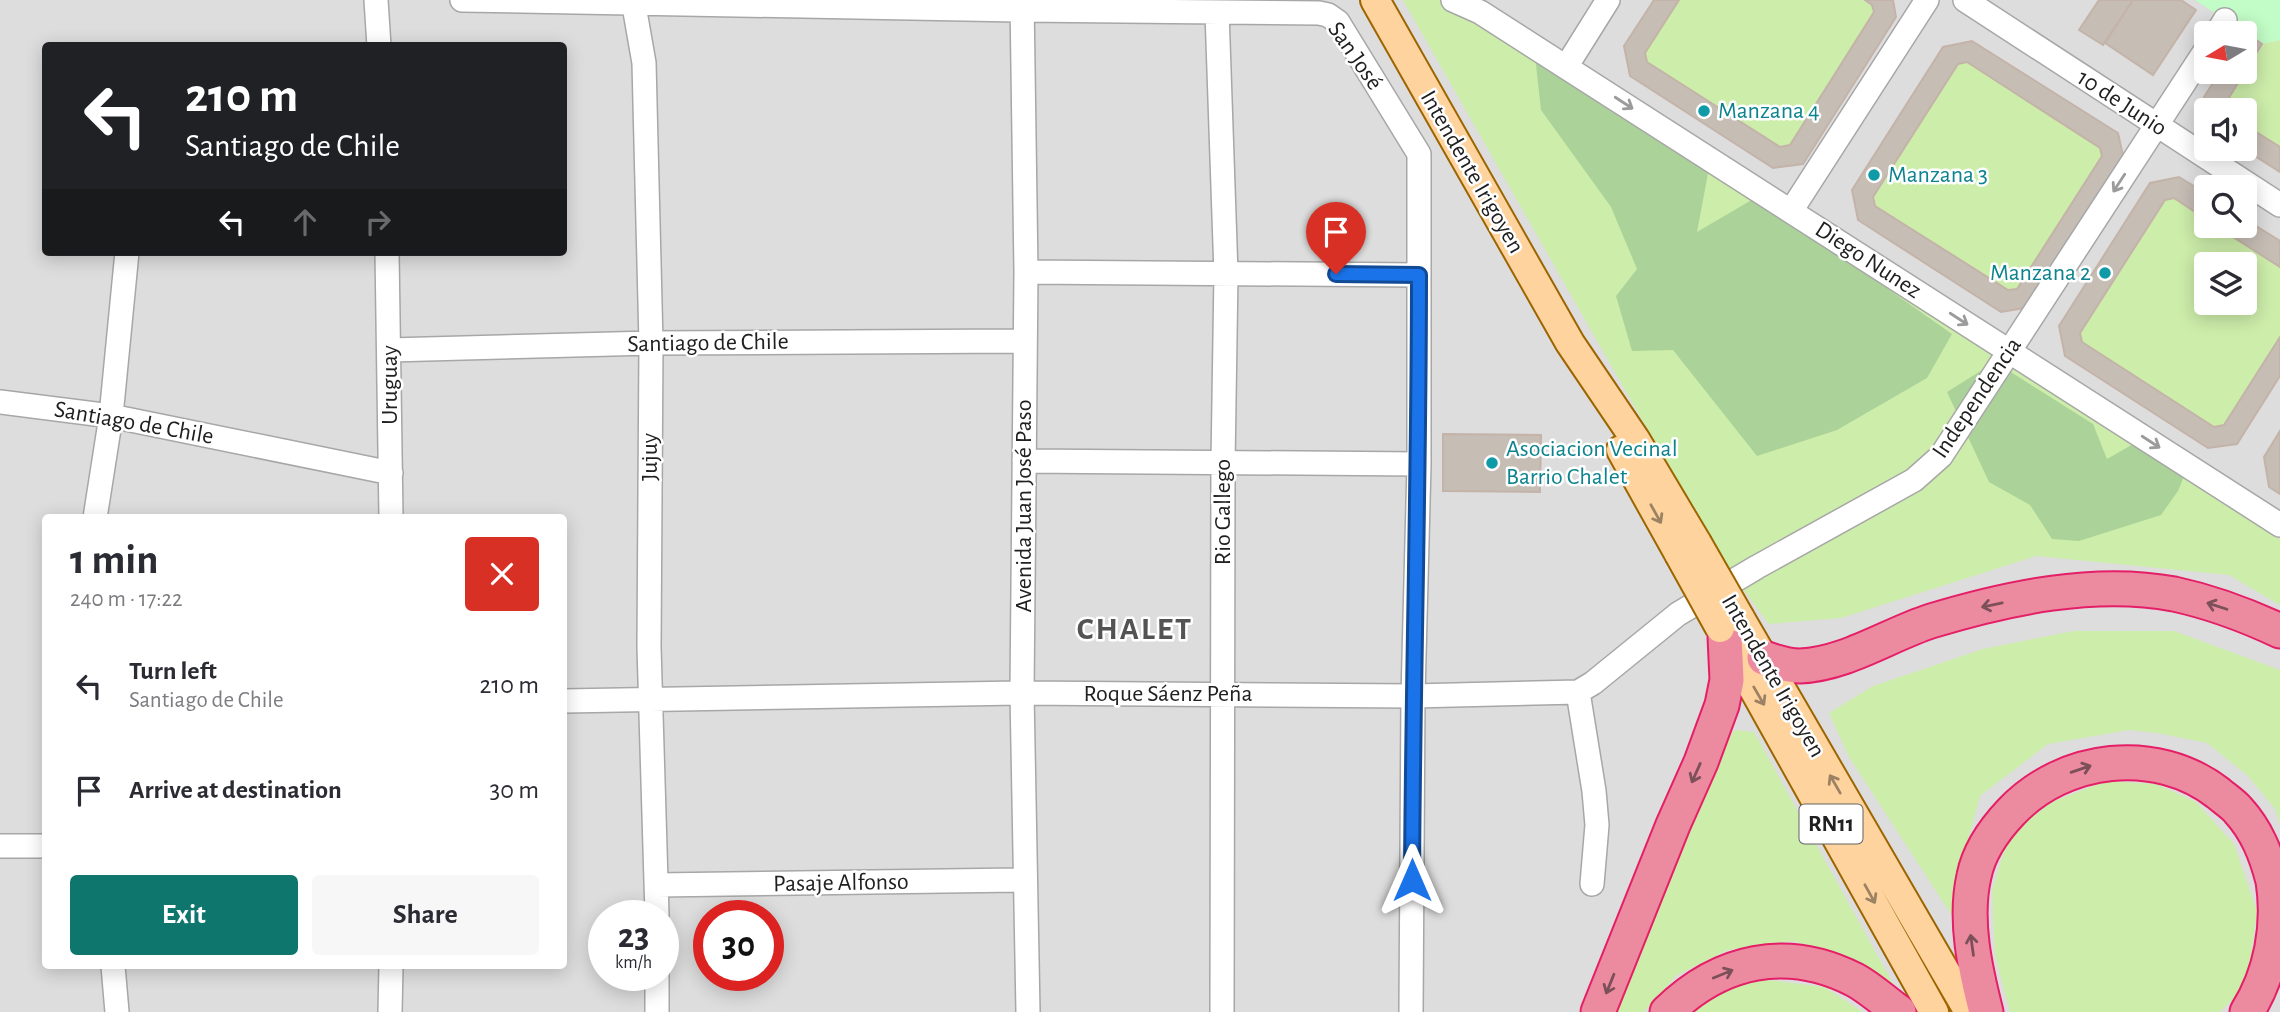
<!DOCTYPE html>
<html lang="en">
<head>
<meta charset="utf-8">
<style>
  body { margin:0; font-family:"Alegreya Sans",sans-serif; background:#f7f7f7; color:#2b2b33; height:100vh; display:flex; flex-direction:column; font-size:26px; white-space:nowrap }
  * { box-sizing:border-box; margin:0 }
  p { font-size:23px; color:#7c7c81 }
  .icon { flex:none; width:38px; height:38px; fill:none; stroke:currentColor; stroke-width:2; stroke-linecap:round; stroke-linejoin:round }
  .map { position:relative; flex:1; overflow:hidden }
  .side { position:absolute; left:42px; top:514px; width:525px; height:455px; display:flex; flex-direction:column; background:#fff; border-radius:7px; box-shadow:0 4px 18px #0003 }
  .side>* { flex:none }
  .hud { position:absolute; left:42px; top:42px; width:525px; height:214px; border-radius:7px; box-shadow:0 4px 18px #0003; background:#202124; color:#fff; overflow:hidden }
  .needle { width:46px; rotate:260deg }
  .fabs { position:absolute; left:2194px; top:21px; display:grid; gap:14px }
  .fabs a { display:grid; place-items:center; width:63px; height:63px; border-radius:7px; background:#fff; box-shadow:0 4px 18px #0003; font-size:35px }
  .speed { position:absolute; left:588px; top:900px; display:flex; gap:14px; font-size:35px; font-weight:700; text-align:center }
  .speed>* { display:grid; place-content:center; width:91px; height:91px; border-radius:50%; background:#fff; box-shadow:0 4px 18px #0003; line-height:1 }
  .speed small { font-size:18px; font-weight:400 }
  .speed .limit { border:10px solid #d22; background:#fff; color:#111 }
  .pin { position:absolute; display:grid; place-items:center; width:60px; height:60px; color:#fff; margin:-72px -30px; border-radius:50% 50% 50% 0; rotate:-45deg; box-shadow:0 0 7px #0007 }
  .pin .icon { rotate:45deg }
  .me { position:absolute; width:77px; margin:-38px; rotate:0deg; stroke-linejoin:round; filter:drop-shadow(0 0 5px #0008) }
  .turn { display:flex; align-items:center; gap:24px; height:147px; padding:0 28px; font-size:32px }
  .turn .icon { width:91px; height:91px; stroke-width:2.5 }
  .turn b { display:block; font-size:49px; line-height:60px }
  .lanes { display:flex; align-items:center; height:66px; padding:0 28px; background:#0003; justify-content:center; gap:35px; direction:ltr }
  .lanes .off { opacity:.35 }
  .round { display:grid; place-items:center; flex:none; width:74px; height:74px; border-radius:7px; background:#f7f7f7 }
  .headline { display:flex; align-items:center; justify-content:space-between; height:119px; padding:0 28px }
  h1 { font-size:42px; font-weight:700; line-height:52px }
  .button { display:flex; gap:14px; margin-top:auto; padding:14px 28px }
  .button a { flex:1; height:80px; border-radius:7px; background:#0f766e; color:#fff; font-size:28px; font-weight:700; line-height:80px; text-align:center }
  .button a+a { background:#f7f7f7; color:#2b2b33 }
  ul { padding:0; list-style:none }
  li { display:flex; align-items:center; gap:21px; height:105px; padding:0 28px }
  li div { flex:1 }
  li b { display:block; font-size:26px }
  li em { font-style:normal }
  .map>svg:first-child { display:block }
  .residential { fill:#dedddd; fill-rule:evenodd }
  .grass { fill:#cdedaa; fill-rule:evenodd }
  .forest { fill:#abd299 }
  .park { fill:#c2fcc6 }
  .building { fill:#c6bdb5; stroke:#c4b3a8; stroke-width:2; fill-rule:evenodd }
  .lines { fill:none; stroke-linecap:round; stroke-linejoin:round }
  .minor-casing { stroke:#a7a7a7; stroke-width:26 }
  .major-casing { stroke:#9c6500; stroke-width:32 }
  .highway-casing { stroke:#e41f67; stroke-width:37 }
  .minor { stroke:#fff; stroke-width:23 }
  .major { stroke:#ffd39d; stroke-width:28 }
  .highway { stroke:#ec8b9f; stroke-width:33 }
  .major-bridge-casing { stroke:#9c6500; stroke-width:32; stroke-linecap:butt }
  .major-bridge { stroke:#ffd39d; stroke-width:28 }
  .oneway { stroke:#9b9b9b }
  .oneway2 { stroke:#9b8265 }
  .oneway3 { stroke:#7c5059 }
  .route-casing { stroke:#114b97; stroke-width:18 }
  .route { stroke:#1a73e8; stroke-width:12 }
  .culture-dot { fill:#0f9aa8; stroke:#fff; stroke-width:2.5 }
  .labels { text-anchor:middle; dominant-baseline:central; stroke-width:5; stroke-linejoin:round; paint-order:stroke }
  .shield { fill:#fff; stroke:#636363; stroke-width:2 }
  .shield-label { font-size:23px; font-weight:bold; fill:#202020 }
  .street-label { font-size:24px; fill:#202020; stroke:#fff }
  .culture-label { font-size:24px; fill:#0d838f; stroke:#fff; text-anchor:start }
  .district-label { font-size:32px; font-weight:bold; letter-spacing:2px; fill:#535353; stroke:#fff }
</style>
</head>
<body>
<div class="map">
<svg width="2280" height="1012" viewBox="0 0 2280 1012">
  <rect width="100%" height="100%" fill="#f1ede6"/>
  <path class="residential" d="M0,0H2280V1012H0ZM2207,33H2245V72H2207ZM46,46H564V252H46ZM2207,110H2245V149H2207ZM2207,187H2245V226H2207ZM2207,264H2245V303H2207ZM46,518H564V966H46ZM604,915H663V975H604ZM709,915H768V975H709Z"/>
  <path class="grass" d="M1403,0H1440L2280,539V605L2229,575L2036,556L1841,618L1769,624L1723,562Z
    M1679,0H1865L1872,5L1874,12L1790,145L1780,147L1647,62L1645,53Z
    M2280,40V147L2245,125V110H2226L2225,104L2262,44Z
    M1967,62L2100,148L2102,156L2017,289L2008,290L1875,206L1873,197L1958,64Z
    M2174,198L2207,220V226H2216L2280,267V337L2224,425L2214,427L2082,342L2080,333L2165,200ZM2207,264H2245V303H2207Z
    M2073,631H2174L2280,670V824L2275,809L2248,776L2207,743L2157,733L2129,730L2048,744L1980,796L1961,866L1958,925L1849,757L1829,713L1873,686L1983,649Z
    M1735,730L1754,732L1901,998L1840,955L1793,941L1728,950L1677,975L1644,1012H1615L1717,748Z
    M2106,781L2156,784L2196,802L2234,844L2257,911L2247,985L2220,1012H2010L1995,956L1992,891L2009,834L2052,802Z
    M1753,978L1824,987L1863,1012H1685L1719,990Z"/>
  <path class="forest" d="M1534,47L1709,168L1697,232L1755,198L1754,195L1952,334L1927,378L1837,430L1757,456L1673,350L1632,351L1616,296L1637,269L1611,207L1541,110Z
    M1995,362L2093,424L2107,459L2135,443L2184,476L2178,491L2161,515L2079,541L2052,539L2030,505L1989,482L1947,392Z"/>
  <path class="park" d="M2195,0H2280V40L2262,44Z"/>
  <path class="building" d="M1654,0H1679L1645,53L1647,62L1780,147L1790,145L1874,12L1872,5L1865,0H1893L1896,17L1803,164L1773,168L1630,76L1624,46Z
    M2099,0H2133L2103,45L2079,30Z
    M2133,0H2181L2196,10L2153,75L2105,43Z
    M2245,32L2262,44L2245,71L2244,33Z
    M1972,41L2118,133L2124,160L2030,307L2001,312L1858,220L1852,190L1943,47ZM1967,62L2100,148L2102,156L2017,289L2008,290L1875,206L1873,197L1958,64Z
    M2220,72H2245L2225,104L2226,110H2207V112L2204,97Z
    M2245,125L2280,147V172L2244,149Z
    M2179,177L2207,194V220L2174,198L2165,200L2080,333L2082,342L2214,427L2224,425L2280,337V376L2237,444L2208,448L2065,356L2059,326L2150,183Z
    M2245,219L2280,241V267L2216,226H2245Z
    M2280,431V494L2269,487L2264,457Z
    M1443,434L1541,435L1540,492L1443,491Z"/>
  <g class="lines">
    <g class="minor-casing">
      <path id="minor" d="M376,0L379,46
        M462,0L1022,10L1319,13L1328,15L1338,22L1419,154V464L1413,696L1411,1012
        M633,0L644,63L651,343L649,647L657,915
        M1022,0L1026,272L1022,693L1028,1012
        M1453,0L1480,12L2280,525
        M1965,0L2280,205
        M1217,12L1226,274L1223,463L1222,1012
        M2217,33L2225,20
        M1566,67L1608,0
        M1791,211L1927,0
        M387,252L391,518
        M1026,272L1419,275
        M390,350L651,343L1025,341
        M0,402L111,416L391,473
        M1024,461L1419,464
        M95,518L111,416L127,252
        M1578,692L1593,683L1678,614L1757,567L1914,480L1941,456L2207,48
        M564,701L1022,693L1413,696L1578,692L1594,791L1597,825L1592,884
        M0,846H46
        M657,885L1024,880
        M113,966L117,1012
        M390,1012L391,966
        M657,1012V975"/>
    </g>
    <g class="major-casing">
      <path id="major" d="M1375,0L1570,343L1635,439L1697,543
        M1621,450L1679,554
        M1740,618L1969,1012
        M1724,636L1934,1012"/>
    </g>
    <g class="highway-casing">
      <path id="highway" d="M1764,658C1775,662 1787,666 1800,666C1846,664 1888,635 1931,621C2007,598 2095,579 2174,594C2211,602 2246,615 2280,631
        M1598,1012L1673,825L1701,762L1722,705L1727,680L1725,637
        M1667,1012C1720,960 1787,945 1855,980C1870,988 1885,1002 1899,1012
        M1986,1012C1975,969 1964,920 1974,876C1979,851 1994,830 2011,812C2064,756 2156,745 2218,793C2225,799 2233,804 2238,810C2257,831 2266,854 2273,881C2280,926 2271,974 2247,1012"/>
    </g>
    <use href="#minor" class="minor"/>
    <use href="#major" class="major"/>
    <use href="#highway" class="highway"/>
    <g class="major-bridge-casing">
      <path id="major-bridge" d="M1697,543L1740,618
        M1679,554L1720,628"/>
    </g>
    <use href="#major-bridge" class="major-bridge"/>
  </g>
  <defs><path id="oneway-shaft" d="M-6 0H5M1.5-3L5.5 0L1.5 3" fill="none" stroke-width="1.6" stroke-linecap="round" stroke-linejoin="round" transform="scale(1.75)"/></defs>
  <g class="oneway">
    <use href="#oneway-shaft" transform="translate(1624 103) rotate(33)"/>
    <use href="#oneway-shaft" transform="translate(2119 183) rotate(123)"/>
    <use href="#oneway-shaft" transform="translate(1959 319) rotate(33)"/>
    <use href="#oneway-shaft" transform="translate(2151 442) rotate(33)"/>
  </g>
  <g class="oneway2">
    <use href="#oneway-shaft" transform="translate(1656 514) rotate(61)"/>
    <use href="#oneway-shaft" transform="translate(1759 696) rotate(60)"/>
    <use href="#oneway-shaft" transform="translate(1835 784) rotate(-120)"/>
    <use href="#oneway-shaft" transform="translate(1870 894) rotate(61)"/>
  </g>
  <g class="oneway3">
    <use href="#oneway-shaft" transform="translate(1992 605) rotate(168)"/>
    <use href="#oneway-shaft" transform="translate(2217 606) rotate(-162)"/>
    <use href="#oneway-shaft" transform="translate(2081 769) rotate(-19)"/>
    <use href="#oneway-shaft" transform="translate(1696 773) rotate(114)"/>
    <use href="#oneway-shaft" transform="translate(1972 945) rotate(-98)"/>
    <use href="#oneway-shaft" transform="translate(1723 974) rotate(-22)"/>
    <use href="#oneway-shaft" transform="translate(1610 984) rotate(112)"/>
  </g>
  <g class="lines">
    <g class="route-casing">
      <path id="route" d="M1336,274L1419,275C1419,477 1413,678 1412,880"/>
    </g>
    <use href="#route" class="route"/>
  </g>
  <g class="culture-dot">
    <circle cx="1704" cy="111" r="7"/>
    <circle cx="1874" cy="175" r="7"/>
    <circle cx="2105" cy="273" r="7"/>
    <circle cx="1492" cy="463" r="7"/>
  </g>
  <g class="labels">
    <rect class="shield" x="1799.5" y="804.5" width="63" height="39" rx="5"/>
    <g class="shield-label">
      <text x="1831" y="824">RN11</text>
    </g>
    <g class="street-label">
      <text transform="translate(1355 56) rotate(55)">San José</text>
      <text transform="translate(2122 103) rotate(33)">10 de Junio</text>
      <text transform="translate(1472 172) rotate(60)">Intendente Irigoyen</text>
      <text transform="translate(1868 260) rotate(33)">Diego Nunez</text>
      <text transform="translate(708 343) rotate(-1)">Santiago de Chile</text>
      <text transform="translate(390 385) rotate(-90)">Uruguay</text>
      <text transform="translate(1977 398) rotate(-56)">Independencia</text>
      <text transform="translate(134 423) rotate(10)">Santiago de Chile</text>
      <text transform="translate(650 457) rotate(-90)">Jujuy</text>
      <text transform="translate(1024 506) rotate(-90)">Avenida Juan José Paso</text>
      <text transform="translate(1223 512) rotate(-90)">Rio Gallego</text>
      <text transform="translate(1773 676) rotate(60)">Intendente Irigoyen</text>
      <text x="1168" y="694">Roque Sáenz Peña</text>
      <text transform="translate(841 883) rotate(-1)">Pasaje Alfonso</text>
    </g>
    <g class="culture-label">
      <text x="1718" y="111">Manzana 4</text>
      <text x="1888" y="175">Manzana 3</text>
      <text x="2091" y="273" text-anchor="end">Manzana 2</text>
      <text x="1506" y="449">Asociacion Vecinal<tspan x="1506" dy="28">Barrio Chalet</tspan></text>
    </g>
    <g class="district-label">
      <text x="1135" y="629">CHALET</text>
    </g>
  </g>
</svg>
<div class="fabs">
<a><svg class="needle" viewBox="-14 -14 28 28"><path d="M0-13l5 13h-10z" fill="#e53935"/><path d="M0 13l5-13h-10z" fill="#7c7c81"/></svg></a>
<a><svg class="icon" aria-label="sound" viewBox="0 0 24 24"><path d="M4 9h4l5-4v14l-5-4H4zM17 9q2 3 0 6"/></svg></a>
<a><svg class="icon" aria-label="search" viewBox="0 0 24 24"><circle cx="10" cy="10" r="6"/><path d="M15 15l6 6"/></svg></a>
<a><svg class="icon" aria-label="layers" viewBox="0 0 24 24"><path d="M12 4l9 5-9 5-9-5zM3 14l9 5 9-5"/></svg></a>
</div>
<div class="speed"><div>23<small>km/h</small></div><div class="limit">30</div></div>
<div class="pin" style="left:1336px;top:274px;background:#d93025"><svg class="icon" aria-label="arrive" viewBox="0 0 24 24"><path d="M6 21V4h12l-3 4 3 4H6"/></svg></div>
<svg class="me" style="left:1412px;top:880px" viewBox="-20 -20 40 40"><path d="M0-17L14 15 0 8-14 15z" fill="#1a73e8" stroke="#fff" stroke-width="4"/></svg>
<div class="hud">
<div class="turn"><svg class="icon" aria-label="left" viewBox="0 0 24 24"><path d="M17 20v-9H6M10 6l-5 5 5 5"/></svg><div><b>210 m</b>Santiago de Chile</div></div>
<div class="lanes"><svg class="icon" aria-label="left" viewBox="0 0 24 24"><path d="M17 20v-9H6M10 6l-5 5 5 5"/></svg><svg class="icon off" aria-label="ahead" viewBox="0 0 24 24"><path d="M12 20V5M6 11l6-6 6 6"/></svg><svg class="icon off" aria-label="right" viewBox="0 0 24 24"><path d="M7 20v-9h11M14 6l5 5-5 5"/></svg></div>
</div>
<section class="side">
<div class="headline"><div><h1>1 min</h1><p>240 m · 17:22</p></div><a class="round" style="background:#d93025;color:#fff"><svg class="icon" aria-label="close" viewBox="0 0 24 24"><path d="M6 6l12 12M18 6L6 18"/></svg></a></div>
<ul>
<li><svg class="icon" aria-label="left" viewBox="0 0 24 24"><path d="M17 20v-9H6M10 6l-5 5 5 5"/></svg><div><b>Turn left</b><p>Santiago de Chile</p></div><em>210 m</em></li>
<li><svg class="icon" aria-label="arrive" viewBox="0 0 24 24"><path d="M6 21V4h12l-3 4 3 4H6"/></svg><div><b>Arrive at destination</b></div><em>30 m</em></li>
</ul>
<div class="button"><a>Exit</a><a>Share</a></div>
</section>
</div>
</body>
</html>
